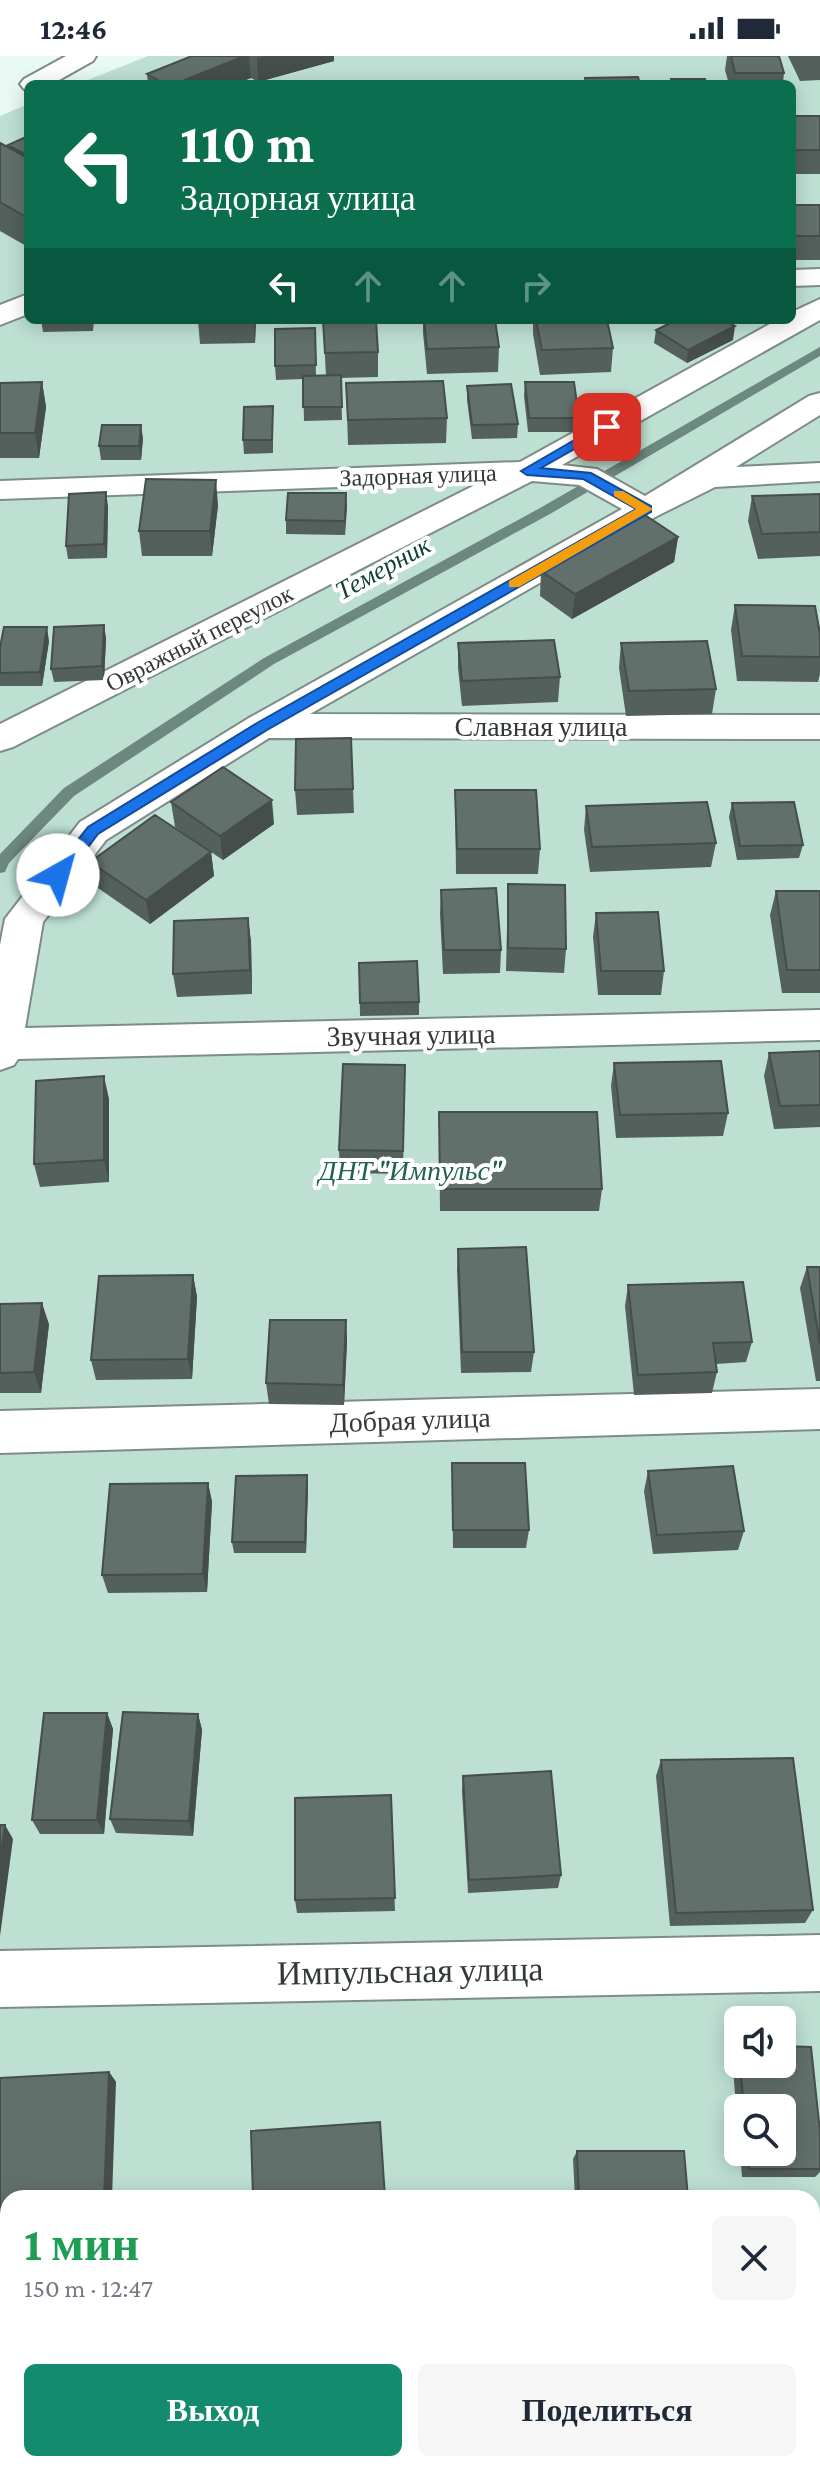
<!DOCTYPE html>
<html lang="ru">
<head>
<meta charset="utf-8">
<style>
  body { margin:0; font-family:"Crimson Pro",serif; background:#f6f6f7; color:#1f2937; height:100vh; display:flex; flex-direction:column; font-size:30px; white-space:nowrap }
  * { box-sizing:border-box; margin:0 }
  p { font-size:26px; color:#747a83 }
  .icon { flex:none; width:44px; height:44px; fill:none; stroke:currentColor; stroke-width:2; stroke-linecap:round; stroke-linejoin:round }
  .map { position:relative; flex:1; overflow:hidden }
  .details { position:absolute; left:0px; top:2134px; width:820px; height:282px; display:flex; flex-direction:column; background:#fff; border-radius:24px 24px 0 0; box-shadow:0 4px 20px #0003 }
  .details>* { flex:none }
  .guide { position:absolute; left:24px; top:24px; width:772px; height:244px; border-radius:12px; box-shadow:0 4px 20px #0003; background:#0b6e4f; color:#fff; overflow:hidden }
  .fabs { position:absolute; left:724px; top:1950px; display:grid; gap:16px }
  .fabs a { display:grid; place-items:center; width:72px; height:72px; border-radius:12px; background:#fff; box-shadow:0 4px 20px #0003; font-size:40px }
  .pin { position:absolute; display:grid; place-items:center; width:68px; height:68px; color:#fff; margin:-34px; border-radius:16px; box-shadow:0 4px 12px #0006 }
  .me { position:absolute; width:88px; margin:-44px; rotate:38deg; stroke-linejoin:round; filter:drop-shadow(0 0 6px #0008) }
  .turn { display:flex; align-items:center; gap:28px; height:168px; padding:0 24px; font-size:36px }
  .turn .icon { width:104px; height:104px; stroke-width:2.5 }
  .turn b { display:block; font-size:56px; line-height:68px }
  .lanes { display:flex; align-items:center; height:76px; padding:0 24px; background:#0003; justify-content:center; gap:40px; direction:ltr }
  .lanes .off { opacity:.35 }
  .round { display:grid; place-items:center; flex:none; width:84px; height:84px; border-radius:12px; background:#f6f6f7 }
  .summary { display:flex; align-items:center; justify-content:space-between; height:136px; padding:0 24px }
  h1 { font-size:48px; font-weight:700; line-height:60px; color:#1e9e55 }
  .action { display:flex; gap:16px; margin-top:auto; padding:16px 24px }
  .action a { flex:1; height:92px; border-radius:12px; background:#128b6f; color:#fff; font-size:32px; font-weight:700; line-height:92px; text-align:center }
  .action a+a { background:#f6f6f7; color:#1f2937 }
  .status { display:flex; justify-content:space-between; align-items:center; height:56px; padding:0 40px; background:#fff; direction:ltr }
  .status svg { height:22px; fill:currentColor }
  .map>svg:first-child { display:block }
  .green { fill:#bee0d3; fill-rule:evenodd }
  .lines { fill:none; stroke-linecap:round; stroke-linejoin:round }
  .stream { fill:#6d887e; fill-rule:evenodd }
  .minor-casing { stroke:#7d8c86; stroke-width:4 }
  .minor { fill:#fff; fill-rule:evenodd }
  .wall { fill:#54605c }
  .shaded-wall { fill:#454e4b }
  .building { fill:#62706b; stroke:#454e4b; stroke-width:2 }
  .route { fill:#1a73e8; stroke:#114b97; stroke-width:2 }
  .slow { fill:#f59e0b }
  .labels { text-anchor:middle; dominant-baseline:central; stroke-width:8; stroke-linejoin:round; paint-order:stroke }
  .far-street-label { font-size:24px; fill:#333937; stroke:#fff }
  .far-water-label { font-size:26px; font-style:italic; fill:#104335; stroke:#fff }
  .street-label { font-size:28px; fill:#333937; stroke:#fff }
  .park-label { font-size:28px; font-style:italic; fill:#216351; stroke:#fff }
  .near-street-label { font-size:34px; fill:#333937; stroke:#fff }
</style>
</head>
<body>
<div class="status"><b>12:46</b><svg viewBox="0 0 49 12"><path d="M0 12V9h3v3zM5 12V6h3v6zM10 12V3h3v9zM15 12V0h3v12zM26 1h20v11H26zM47 4h2v5h-2z"/></svg></div>
<div class="map">
<svg width="820" height="2415" viewBox="0 0 820 2415">
  <rect width="100%" height="100%" fill="#e9f9f3"/>
  <path class="green" d="M148,0H820V2415H0V60L28,48V264H792V28H78ZM738,1964H782V2008H738ZM738,2052H782V2096H738ZM8,2142H812V2408H8Z"/>
  <g class="lines">
    <path class="stream" d="M820,291V300L550,458L274,608L74,740L9,807L5,816L0,817V798L64,732L264,602L540,452Z"/>
    <g class="minor-casing">
      <path id="minor" d="M66,0H96L93,5L52,28H28V34L24,33L20,28L24,23Z
        M820,213V229L792,230V214Z
        M28,238V258L0,269V249Z
        M820,243V264L562,409L597,413L645,440L809,340L820,337V359L736,411L820,407V425L715,431L657,460L310,658L820,659V683L269,682L106,784L43,866L25,972L820,954V984L18,1003L14,1009L0,1014V889L5,863L80,766L249,662L622,453L579,429L532,425L13,691L0,695V668L481,426L0,443V425L520,406L777,264H792V256Z
        M820,1333V1373L0,1397V1355Z
        M820,1879V1935L0,1951V1895Z"/>
    </g>
    <use href="#minor" class="minor"/>
  </g>
  <path class="wall" d="M192,0H334V5L258,26L251,22L235,28H148L147,18Z
    M727,0H779L784,17L783,28H729L725,14Z
    M788,0H820V24L800,25Z
    M792,60H820V118H792Z
    M28,80V191L0,175V87L8,91V89Z
    M792,149H820V204H792Z
    M41,264H94L93,275L43,276Z
    M198,264H256L255,287L200,288Z
    M323,264L378,296V321L341,322L342,364L304,365L303,323L276,324L275,310L315,272L316,320H326Z
    M423,264H495L499,291L498,316L427,318L423,277Z
    M533,264H607L613,292L611,316L540,319L533,278Z
    M656,274L733,284L687,307L654,287Z
    M42,326L46,351L39,402H0V327Z
    M525,326L579,362L578,376H528L524,340Z
    M346,327L447,362L446,387L348,389Z
    M467,330L518,368L517,382L472,383L467,344Z
    M273,350V397L244,398L243,384Z
    M143,382L141,404H101L99,390Z
    M346,437L345,479L286,478V464Z
    M820,438V500L758,503L748,465L752,440Z
    M218,449L212,500H142L139,475Z
    M108,450L107,502L68,503L66,490Z
    M678,481L674,506L572,563L540,540L541,515Z
    M735,549L820,578V618L818,626L737,625L731,574Z
    M104,569L106,583L104,624L54,626L51,613Z
    M49,585L42,630H0V591Z
    M458,587L560,621L558,646L462,650L458,612Z
    M621,587L716,633L712,658L626,660L619,612Z
    M351,682L354,757L297,759L295,734Z
    M455,734L540,793L538,818H456Z
    M171,746L274,768L223,804L211,796L214,820L150,868L95,830L90,806L205,792L175,771Z
    M732,747L803,789L799,802L737,804L729,761Z
    M586,750L716,787L711,811L590,816L584,774Z
    M508,828L566,893L564,917L506,915Z
    M441,834L501,894L500,917L443,918L440,858Z
    M776,835H820V937H782L770,859Z
    M596,857L664,915L661,939H598L593,881Z
    M248,862L251,886L252,938L177,941L173,918Z
    M359,907L419,946V959L360,960Z
    M820,995V1071L774,1073L764,1020L769,997Z
    M614,1007L728,1057L723,1080L616,1082L611,1030Z
    M405,1009L403,1118L340,1117L339,1094Z
    M109,1043V1126L40,1131L34,1108Z
    M439,1056L602,1133L599,1155H440Z
    M458,1193L534,1296L531,1316L461,1317L457,1214Z
    M807,1211H820V1325H816L800,1232Z
    M193,1219L197,1241L192,1323L96,1324L91,1304Z
    M628,1229L752,1286L746,1306L716,1308L717,1316L712,1337L634,1339L625,1250Z
    M0,1248L49,1268L41,1337H0Z
    M346,1264L347,1285L344,1349L269,1348L266,1327Z
    M452,1407L529,1474L526,1492H453Z
    M648,1415L744,1475L738,1494L653,1498L644,1435Z
    M307,1419L308,1430L306,1497H234L232,1486Z
    M208,1427L212,1446L207,1536L108,1537L102,1519Z
    M107,1657L113,1673L104,1778H40L32,1764Z
    M198,1658L202,1674L193,1780L116,1777L110,1763Z
    M661,1704L813,1854L805,1867L670,1870L656,1720Z
    M463,1720L561,1819L558,1832L468,1837L462,1735Z
    M391,1739L395,1855L297,1857L295,1844Z
    M738,1991V2008H782L820,2076V2116L815,2121H742L740,2096H782V2052H738V2075L732,2000Z
    M109,2016L116,2026L8,2142V2171L0,2172V2022Z
    M577,2095L688,2142H575L573,2103Z
    M820,2249V2276L817,2251Z"/>
  <path class="shaded-wall" d="M244,0H249L251,22L235,28H175Z
    M264,0H334V5L258,26L257,2Z
    M254,264H256L255,287Z
    M735,270L733,284L687,307L688,294Z
    M42,326L46,351L39,402L35,377Z
    M141,369L143,382L141,404L139,390Z
    M216,424L218,449L212,500L210,475Z
    M106,436L108,450L107,502L104,488Z
    M346,437L347,451L345,479V465Z
    M678,481L674,506L572,563L575,538Z
    M104,569L106,583L104,624L102,610Z
    M47,571L49,585L42,630L40,616Z
    M272,744L274,768L223,804L220,780Z
    M211,796L214,820L150,868L146,844Z
    M248,862L251,886L252,938L250,914Z
    M104,1020L109,1043V1126L104,1104Z
    M193,1219L197,1241L192,1323L188,1303Z
    M42,1247L49,1268L41,1337L34,1316Z
    M346,1264L347,1285L344,1349L343,1329Z
    M307,1419L308,1430L306,1497L305,1486Z
    M208,1427L212,1446L207,1536L203,1518Z
    M107,1657L113,1673L104,1778L97,1764Z
    M198,1658L202,1674L193,1780L189,1765Z
    M5,1769L13,1783L0,1880V1805Z
    M109,2016L116,2026L112,2142H104Z
    M41,2408H50V2415H41Z
    M237,2408H242L241,2415H237Z"/>
  <path class="building" d="M192,0H244L175,28H165L147,18Z
    M731,0H779L784,17H735Z
    M638,21L640,28H586L585,22Z
    M671,23H705L706,28H672Z
    M792,60H820V94H792Z
    M28,80V100L8,89Z
    M0,87L28,102V162L0,146Z
    M792,149H820V180H792Z
    M323,264H376L378,296L325,297Z
    M424,264H495L499,291L427,293Z
    M536,264H607L613,292L542,294Z
    M676,264H724L735,270L688,294L656,274Z
    M315,272L316,309L275,310V273Z
    M341,319L342,351H303V320Z
    M443,325L447,362L348,364L346,327Z
    M42,326L35,377H0V327Z
    M525,326H574L579,362H529Z
    M511,328L518,368L472,369L467,330Z
    M273,350L272,384H243L244,351Z
    M102,369H141L139,390H99Z
    M146,423L216,424L210,475H139Z
    M106,436L104,488L66,490L69,438Z
    M288,437H346L345,465L286,464Z
    M820,438V476L762,478L752,440Z
    M645,459L678,481L575,538L541,515Z
    M735,549L815,550L820,578V601L742,600Z
    M104,569L102,610L51,613L54,571Z
    M4,571H47L40,616L0,617V591Z
    M554,584L560,621L462,625L458,587Z
    M707,585L716,633L629,635L621,587Z
    M351,682L353,733L295,734L296,683Z
    M223,711L272,744L220,780L171,746Z
    M455,734H536L540,793H457Z
    M707,746L716,787L592,791L586,750Z
    M794,746L803,789L740,790L732,747Z
    M155,759L211,796L146,844L90,806Z
    M508,828L565,829L566,893L508,892Z
    M496,832L501,894H444L441,834Z
    M776,835H820V914H787Z
    M658,856L664,915H601L596,857Z
    M248,862L250,914L173,918L174,865Z
    M417,905L419,946L360,947L359,907Z
    M820,995V1049L780,1050L769,997Z
    M721,1005L728,1057L620,1059L614,1007Z
    M343,1008L405,1009L403,1095L339,1094Z
    M104,1020V1104L34,1108L36,1025Z
    M439,1056H597L602,1133H440Z
    M526,1191L534,1296H462L458,1193Z
    M807,1211H820V1288Z
    M193,1219L188,1303L91,1304L99,1220Z
    M743,1226L752,1286L713,1287L717,1316L638,1319L628,1229Z
    M42,1247L34,1316L0,1317V1248Z
    M270,1264H346L343,1329L266,1327Z
    M452,1407H525L529,1474H453Z
    M733,1410L744,1475L657,1479L648,1415Z
    M307,1419L305,1486H232L236,1420Z
    M208,1427L203,1518L102,1519L110,1428Z
    M123,1656L198,1658L189,1765L110,1763Z
    M44,1657H107L97,1764H32Z
    M793,1702L813,1854L676,1857L661,1704Z
    M551,1715L561,1819L469,1824L463,1720Z
    M391,1739L395,1842L295,1844V1742Z
    M0,1769H5L0,1805Z
    M782,1990L811,1991L820,2076V2113H749L748,2096H782V2052H744L740,2008H782Z
    M109,2016L104,2142H8V2164H0V2022Z
    M380,2066L385,2142H253L251,2075Z
    M577,2095H684L688,2142H579Z
    M8,2260V2408H41V2415H0V2261Z
    M136,2408H237V2415H135Z
    M259,2408H388V2415H259Z
    M415,2408H576V2415H416Z"/>
  <path class="route" d="M602,368L613,371L541,412L591,417L651,450V456L267,674L98,778L64,823H53V815L88,771L257,667L636,453L583,423L527,419L521,415Z"/>
  <path class="slow" d="M614,435H623L653,453L519,531H509V525L636,453L614,440Z"/>
  <g class="labels">
    <g class="far-street-label">
      <text transform="translate(418 419) rotate(-2)">Задорная улица</text>
      <text transform="translate(199 582) rotate(-27)">Овражный переулок</text>
    </g>
    <g class="far-water-label">
      <text transform="translate(383 512) rotate(-29)">Темерник</text>
    </g>
    <g class="street-label">
      <text x="541" y="670">Славная улица</text>
      <text transform="translate(411 979) rotate(-1)">Звучная улица</text>
      <text transform="translate(410 1364) rotate(-2)">Добрая улица</text>
    </g>
    <g class="park-label">
      <text x="410" y="1114">ДНТ "Импульс"</text>
    </g>
    <g class="near-street-label">
      <text transform="translate(410 1915) rotate(-1)">Импульсная улица</text>
    </g>
  </g>
</svg>
<div class="fabs">
<a><svg class="icon" aria-label="sound" viewBox="0 0 24 24"><path d="M4 9h4l5-4v14l-5-4H4zM17 9q2 3 0 6"/></svg></a>
<a><svg class="icon" aria-label="search" viewBox="0 0 24 24"><circle cx="10" cy="10" r="6"/><path d="M15 15l6 6"/></svg></a>
</div>
<div class="pin" style="left:607px;top:371px;background:#d93025"><svg class="icon" aria-label="arrive" viewBox="0 0 24 24"><path d="M6 21V4h12l-3 4 3 4H6"/></svg></div>
<svg class="me" style="left:58px;top:819px" viewBox="-20 -20 40 40"><circle r="19" fill="#fff"/><path d="M0-13L10 11 0 6-10 11z" fill="#1a73e8"/></svg>
<div class="guide">
<div class="turn"><svg class="icon" aria-label="left" viewBox="0 0 24 24"><path d="M17 20v-9H6M10 6l-5 5 5 5"/></svg><div><b>110 m</b>Задорная улица</div></div>
<div class="lanes"><svg class="icon" aria-label="left" viewBox="0 0 24 24"><path d="M17 20v-9H6M10 6l-5 5 5 5"/></svg><svg class="icon off" aria-label="ahead" viewBox="0 0 24 24"><path d="M12 20V5M6 11l6-6 6 6"/></svg><svg class="icon off" aria-label="ahead" viewBox="0 0 24 24"><path d="M12 20V5M6 11l6-6 6 6"/></svg><svg class="icon off" aria-label="right" viewBox="0 0 24 24"><path d="M7 20v-9h11M14 6l5 5-5 5"/></svg></div>
</div>
<section class="details">
<div class="summary"><div><h1>1 мин</h1><p>150 m · 12:47</p></div><a class="round"><svg class="icon" aria-label="close" viewBox="0 0 24 24"><path d="M6 6l12 12M18 6L6 18"/></svg></a></div>
<div class="action"><a>Выход</a><a>Поделиться</a></div>
</section>
</div>
</body>
</html>
